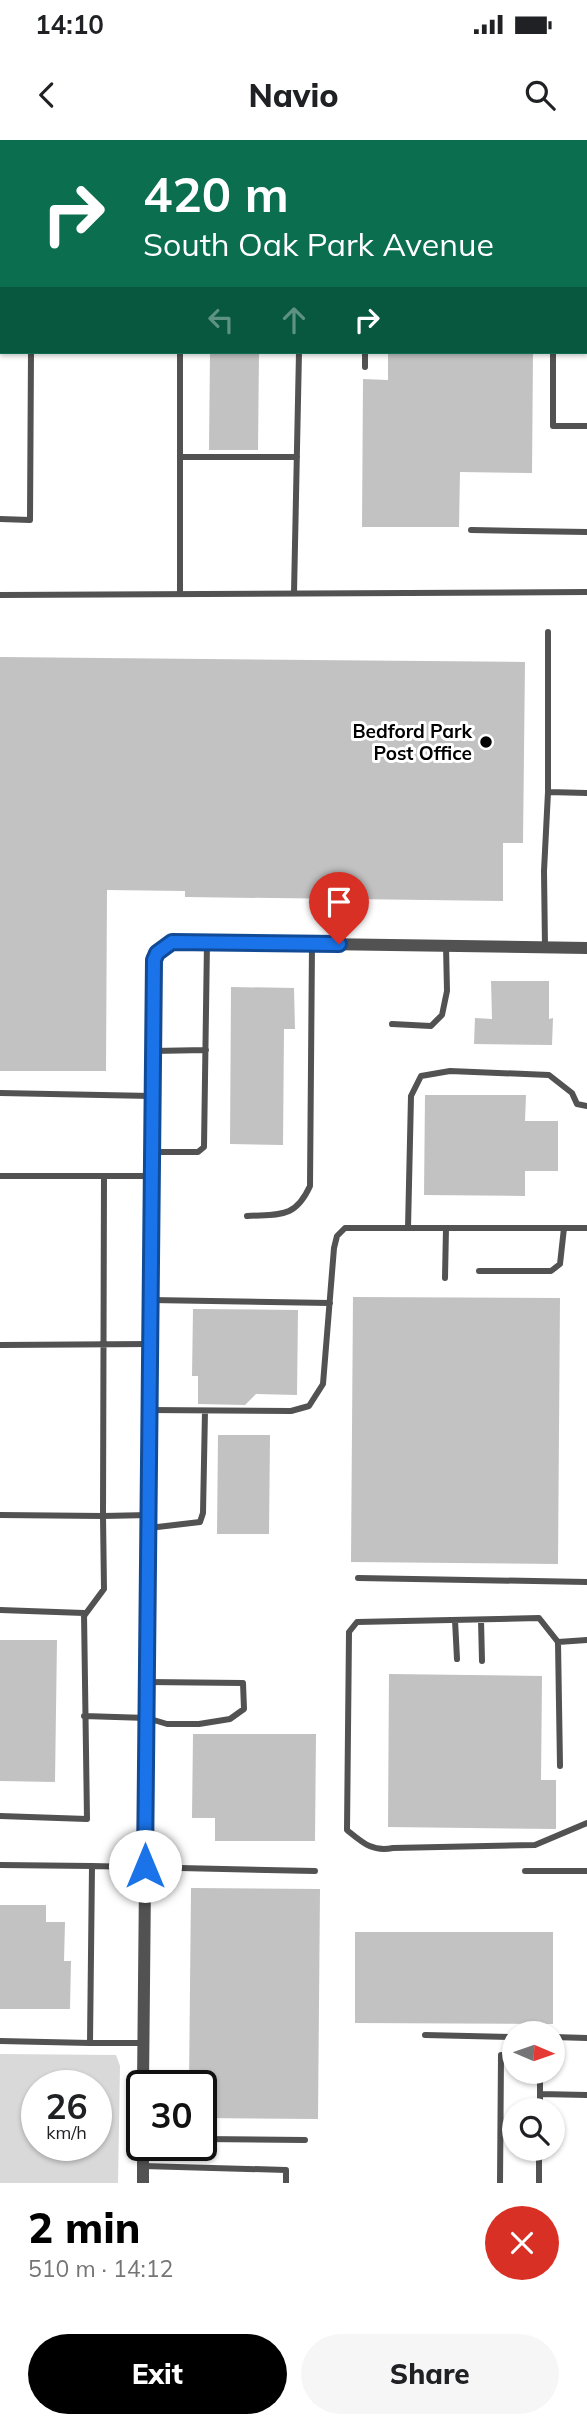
<!DOCTYPE html>
<html lang="en">
<head>
<meta charset="utf-8">
<style>
  body { margin:0; font-family:Mulish,sans-serif; background:#f6f6f6; color:#202124; height:100vh; display:flex; flex-direction:column; font-size:26px; white-space:nowrap }
  * { box-sizing:border-box; margin:0 }
  p { font-size:23px; color:#757577 }
  .icon { flex:none; width:38px; height:38px; fill:none; stroke:currentColor; stroke-width:2; stroke-linecap:round; stroke-linejoin:round }
  .map { position:relative; height:2043px; overflow:hidden }
  .panel { display:flex; flex-direction:column; background:#fff; flex:1 }
  .panel>* { flex:none }
  .hud { position:absolute; left:0px; top:0px; width:588px; height:214px; box-shadow:0 2px 5px #0004; background:#0b6e4f; color:#fff; overflow:hidden }
  .needle { width:46px; rotate:92deg }
  .fabs { position:absolute; left:502px; top:1881px; display:grid; gap:14px }
  .fabs a { display:grid; place-items:center; width:63px; height:63px; border-radius:50%; background:#fff; box-shadow:0 2px 5px #0004; font-size:35px }
  .speed { position:absolute; left:21px; top:1930px; display:flex; gap:14px; font-size:35px; font-weight:700; text-align:center }
  .speed>* { display:grid; place-content:center; width:91px; height:91px; border-radius:50%; background:#fff; box-shadow:0 2px 5px #0004; line-height:1 }
  .speed small { font-size:18px; font-weight:400 }
  .speed .limit { border:4px solid #111; border-radius:10px; background:#fff; color:#111 }
  .pin { position:absolute; display:grid; place-items:center; width:60px; height:60px; color:#fff; margin:-72px -30px; border-radius:50% 50% 50% 0; rotate:-45deg; box-shadow:0 0 7px #0007 }
  .pin .icon { rotate:45deg }
  .me { position:absolute; width:77px; margin:-38px; rotate:0deg; stroke-linejoin:round; filter:drop-shadow(0 0 5px #0008) }
  .turn { display:flex; align-items:center; gap:24px; height:147px; padding:0 28px; font-size:32px }
  .turn .icon { width:91px; height:91px; stroke-width:2.5 }
  .turn b { display:block; font-size:49px; line-height:60px }
  .lanes { display:flex; align-items:center; height:66px; padding:0 28px; background:#0003; justify-content:center; gap:35px; direction:ltr }
  .lanes .off { opacity:.35 }
  .round { display:grid; place-items:center; flex:none; width:74px; height:74px; border-radius:37px; background:#f6f6f6 }
  .summary { display:flex; align-items:center; justify-content:space-between; height:119px; padding:0 28px }
  h1 { font-size:42px; font-weight:800; line-height:52px; color:#000 }
  .action { display:flex; gap:14px; margin-top:auto; padding:14px 28px }
  .action a { flex:1; height:80px; border-radius:42px; background:#000; color:#fff; font-size:28px; font-weight:800; line-height:80px; text-align:center }
  .action a+a { background:#f6f6f6; color:#202124 }
  .status { display:flex; justify-content:space-between; align-items:center; height:49px; padding:0 35px; background:#fff; direction:ltr }
  .status svg { height:19px; fill:currentColor }
  header { display:flex; justify-content:space-between; align-items:center; height:91px; padding:0 28px; background:#fff; font-size:32px; font-weight:800 }
  .map>svg:first-child { display:block }
  .green { fill:#d9d9d9; fill-rule:evenodd }
  .building { fill:#c2c2c2 }
  .lines { fill:none; stroke-linecap:round; stroke-linejoin:round }
  .lane { stroke:#525252; stroke-width:6 }
  .street { stroke:#525252; stroke-width:12 }
  .secondary { stroke:#1f1f1f; stroke-width:14 }
  .route-casing { stroke:#114b97; stroke-width:18 }
  .route { stroke:#1a73e8; stroke-width:12 }
  .poi-dot { fill:#000; stroke:#fff; stroke-width:2.5 }
  .labels { text-anchor:middle; dominant-baseline:central; stroke-width:6; stroke-linejoin:round; paint-order:stroke }
  .poi-label { font-size:19px; font-weight:bold; fill:#000; stroke:#fff; text-anchor:end }
</style>
</head>
<body>
<div class="status"><b>14:10</b><svg viewBox="0 0 49 12"><path d="M0 12V9h3v3zM5 12V6h3v6zM10 12V3h3v9zM15 12V0h3v12zM26 1h20v11H26zM47 4h2v5h-2z"/></svg></div>
<header><svg class="icon" aria-label="back" viewBox="0 0 24 24"><path d="M15 5l-7 7 7 7"/></svg>Navio<svg class="icon" aria-label="search" viewBox="0 0 24 24"><circle cx="10" cy="10" r="6"/><path d="M15 15l6 6"/></svg></header>
<div class="map">
<svg width="587" height="2043" viewBox="0 0 587 2043">
  <rect width="100%" height="100%" fill="#fff"/>
  <path class="green" d="M0,1914L116,1915L120,1926L118,2043H0ZM37,1946H96V2006H37Z"/>
  <path class="building" d="M210,212H259L258,310H209Z
    M388,212H533L532,333L460,332L459,387H362L363,239L388,240Z
    M0,517L525,522L523,703H503V761L185,757V751L107,750L106,931H0Z
    M491,841H549V879L553,878L552,905L474,904L475,878L492,879Z
    M231,847L294,848L295,889H284L283,1005L230,1004Z
    M425,955H526L525,981H558V1031H525V1056L424,1055Z
    M353,1157L560,1158L558,1424L351,1422Z
    M193,1169L298,1170L297,1255L256,1254L245,1265L198,1264V1236H192Z
    M218,1295H270L269,1394H217Z
    M0,1500H57L55,1642L0,1641Z
    M389,1534L542,1536L541,1640H556V1689L388,1687Z
    M193,1594H316L315,1701H215V1678H192Z
    M191,1748L320,1749L318,1979L201,1978V1946H189Z
    M0,1765H46V1782H65L64,1821H71L70,1869H0Z
    M355,1792H553V1884L355,1883Z"/>
  <g class="lines">
    <path class="lane" d="M0,75H2
      M586,139H587
      M553,212V286H587
      M365,227V212
      M180,317H297
      M0,379L30,380L31,212
      M471,390L587,392
      M294,453L299,212
      M180,454V212
      M0,455L587,452
      M548,492V652L587,653
      M545,807L544,731L548,652
      M392,884L431,886L442,875L447,851L446,806
      M153,911L206,910
      M0,953L152,956
      M152,1012H198L204,1007L207,802
      M0,1036H151
      M104,1036L103,1376L149,1375
      M247,1076C279,1074 295,1079 310,1046L312,804
      M408,1088L411,956L421,936L450,931L549,935L572,953L577,964L587,966
      M479,1131H551L560,1124L564,1088
      M445,1138L446,1088
      M151,1160L330,1163
      M0,1205L150,1204
      M149,1270L291,1271L309,1266L323,1244L334,1108L337,1096L345,1088H587
      M0,1375L103,1376L104,1449L84,1476
      M149,1388L200,1382L203,1373L205,1271
      M358,1438L587,1442
      M0,1470L84,1473L87,1679L0,1676
      M455,1480L457,1519
      M481,1480L482,1521
      M587,1500L558,1502L539,1478L357,1482L349,1492L347,1690C363,1703 372,1712 393,1708L535,1705L587,1683
      M558,1502L560,1626
      M84,1576L147,1578L167,1584H199L230,1579L244,1569L243,1543L147,1542
      M0,1725L92,1726
      M525,1731H587
      M425,1895L514,1897
      M553,1897L587,1898
      M0,1901L90,1903
      M144,1903H90L92,1726L315,1731
      M540,1954L587,1955
      M540,1970V1932
      M201,1999L305,2000
      M143,2026L286,2030V2043
      M500,2043L501,1915H514
      M539,2043V2009"/>
    <path class="street" d="M143,1946L154,820C160,806 171,802 185,802L587,808
      M143,2043V2006"/>
    <path class="secondary" d="M0,10H2
      M586,17H587"/>
  </g>
  <g class="lines">
    <g class="route-casing">
      <path id="route" d="M145,1726L154,820L157,813L172,802L339,804"/>
    </g>
    <use href="#route" class="route"/>
  </g>
  <circle class="poi-dot" cx="486" cy="602" r="7"/>
  <g class="labels">
    <g class="poi-label">
      <text x="472" y="591">Bedford Park<tspan x="472" dy="22">Post Office</tspan></text>
    </g>
  </g>
</svg>
<div class="fabs">
<a><svg class="needle" viewBox="-14 -14 28 28"><path d="M0-13l5 13h-10z" fill="#e53935"/><path d="M0 13l5-13h-10z" fill="#757577"/></svg></a>
<a><svg class="icon" aria-label="search" viewBox="0 0 24 24"><circle cx="10" cy="10" r="6"/><path d="M15 15l6 6"/></svg></a>
</div>
<div class="speed"><div>26<small>km/h</small></div><div class="limit">30</div></div>
<div class="pin" style="left:339px;top:804px;background:#d93025"><svg class="icon" aria-label="arrive" viewBox="0 0 24 24"><path d="M6 21V4h12l-3 4 3 4H6"/></svg></div>
<svg class="me" style="left:145px;top:1726px" viewBox="-20 -20 40 40"><circle r="19" fill="#fff"/><path d="M0-13L10 11 0 6-10 11z" fill="#1a73e8"/></svg>
<div class="hud">
<div class="turn"><svg class="icon" aria-label="right" viewBox="0 0 24 24"><path d="M7 20v-9h11M14 6l5 5-5 5"/></svg><div><b>420 m</b>South Oak Park Avenue</div></div>
<div class="lanes"><svg class="icon off" aria-label="left" viewBox="0 0 24 24"><path d="M17 20v-9H6M10 6l-5 5 5 5"/></svg><svg class="icon off" aria-label="ahead" viewBox="0 0 24 24"><path d="M12 20V5M6 11l6-6 6 6"/></svg><svg class="icon" aria-label="right" viewBox="0 0 24 24"><path d="M7 20v-9h11M14 6l5 5-5 5"/></svg></div>
</div>
</div>
<section class="panel">
<div class="summary"><div><h1>2 min</h1><p>510 m · 14:12</p></div><a class="round" style="background:#d93025;color:#fff"><svg class="icon" aria-label="close" viewBox="0 0 24 24"><path d="M6 6l12 12M18 6L6 18"/></svg></a></div>
<div class="action"><a>Exit</a><a>Share</a></div>
</section>
</body>
</html>
